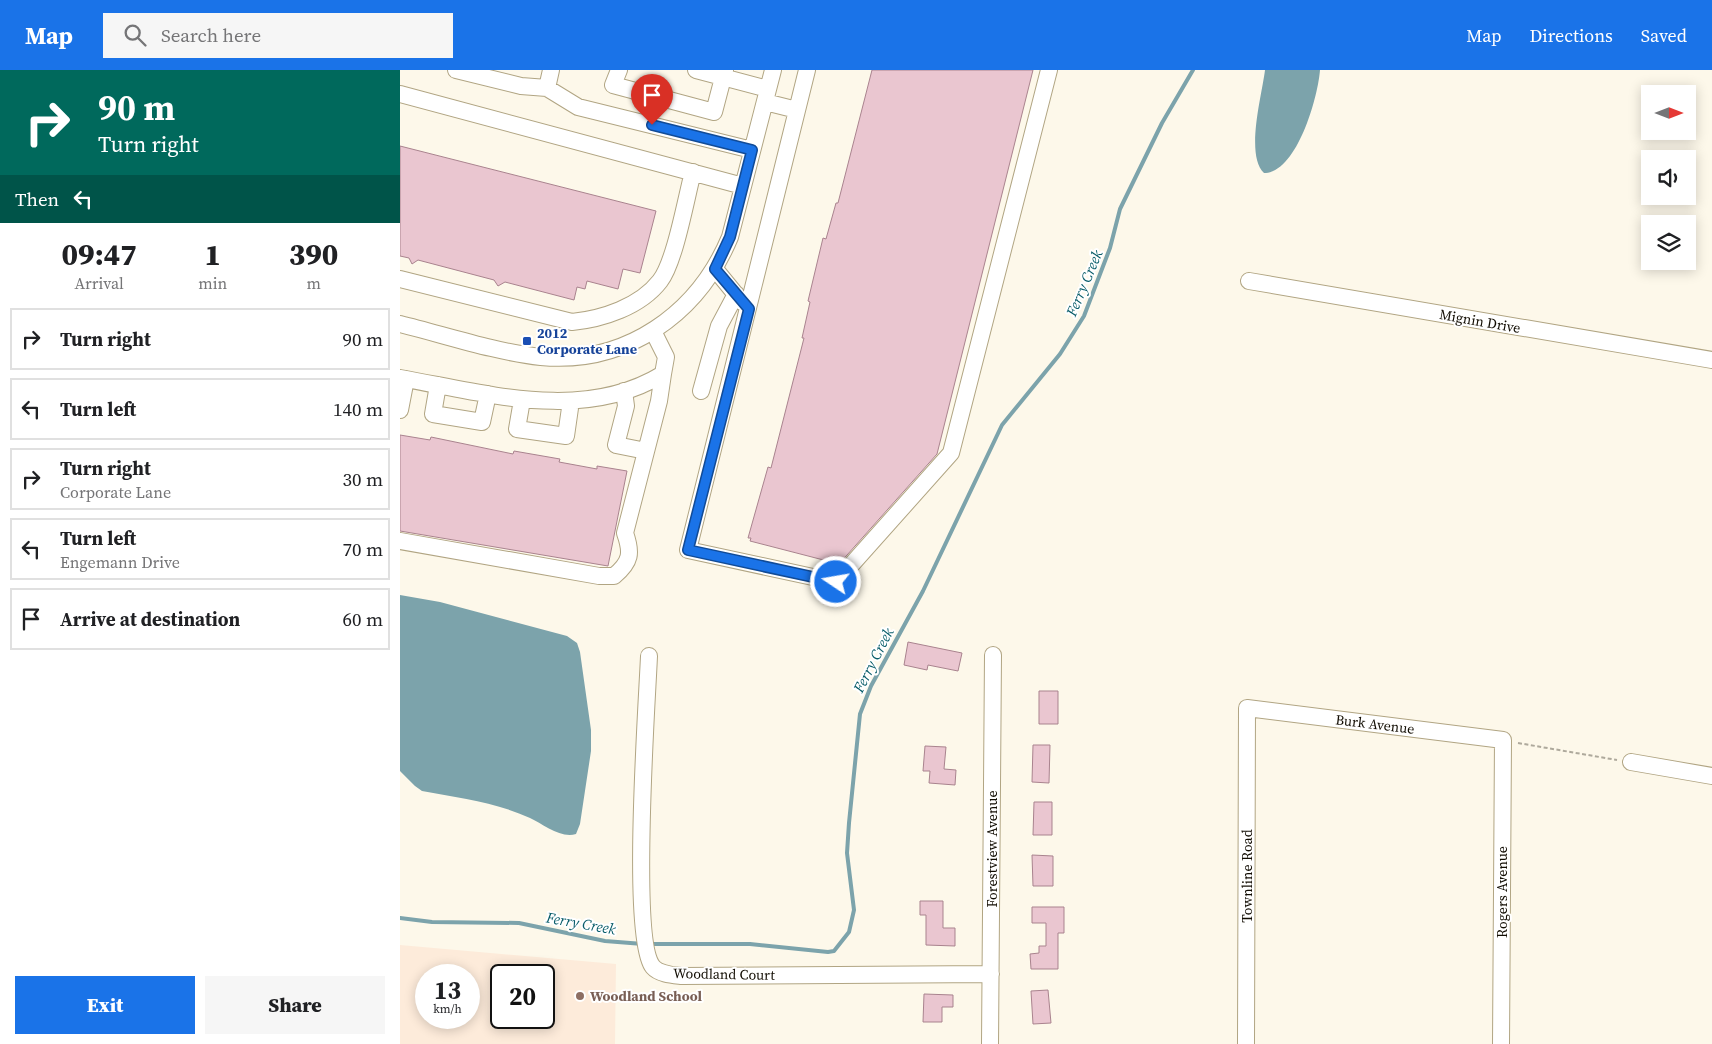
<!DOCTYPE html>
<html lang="en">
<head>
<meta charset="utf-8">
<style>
  body { margin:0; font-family:"Source Serif 4",serif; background:#f6f6f6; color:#202124; height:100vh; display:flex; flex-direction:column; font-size:19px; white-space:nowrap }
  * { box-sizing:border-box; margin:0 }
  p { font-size:16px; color:#757577 }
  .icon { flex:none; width:28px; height:28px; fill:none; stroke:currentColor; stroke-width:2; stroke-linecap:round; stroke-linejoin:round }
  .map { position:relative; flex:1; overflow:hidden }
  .sheet { display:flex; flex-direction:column; background:#fff; width:400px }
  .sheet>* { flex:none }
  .banner { background:#00695c; color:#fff; overflow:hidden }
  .needle { width:32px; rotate:90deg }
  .buttons { position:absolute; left:1241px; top:15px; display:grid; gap:10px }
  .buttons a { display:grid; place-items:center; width:55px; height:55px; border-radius:0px; background:#fff; box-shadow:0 2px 12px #0003; font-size:25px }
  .speed { position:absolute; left:15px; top:894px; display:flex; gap:10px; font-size:25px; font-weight:700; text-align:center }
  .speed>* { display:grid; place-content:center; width:65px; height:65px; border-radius:50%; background:#fff; box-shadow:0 2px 12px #0003; line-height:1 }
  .speed small { font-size:12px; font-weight:400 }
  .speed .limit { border:2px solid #111; border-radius:8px; background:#fff; color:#111 }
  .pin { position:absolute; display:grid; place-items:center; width:42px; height:42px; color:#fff; margin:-51px -21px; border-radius:50% 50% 50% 0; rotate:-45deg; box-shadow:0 0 5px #0007 }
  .pin .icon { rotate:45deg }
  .me { position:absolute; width:55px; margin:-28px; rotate:282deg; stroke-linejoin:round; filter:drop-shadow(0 0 4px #0008) }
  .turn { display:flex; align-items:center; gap:18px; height:105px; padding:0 15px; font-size:22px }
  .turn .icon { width:65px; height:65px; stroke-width:2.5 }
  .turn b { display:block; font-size:35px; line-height:42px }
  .then { display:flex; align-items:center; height:48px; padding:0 15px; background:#0003; gap:10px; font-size:19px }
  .eta { display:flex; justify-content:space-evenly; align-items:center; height:85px; text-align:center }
  .eta b { font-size:30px; font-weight:800; line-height:35px }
  .cta { display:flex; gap:10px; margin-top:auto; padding:10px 15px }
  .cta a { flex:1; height:58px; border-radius:0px; background:#1a73e8; color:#fff; font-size:20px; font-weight:800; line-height:58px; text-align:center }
  .cta a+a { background:#f6f6f6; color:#202124 }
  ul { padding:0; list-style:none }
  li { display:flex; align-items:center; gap:15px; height:62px; margin:0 10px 8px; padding:0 5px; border:2px solid #e0e0e0; border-radius:0px }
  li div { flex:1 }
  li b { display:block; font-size:19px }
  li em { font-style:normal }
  header { display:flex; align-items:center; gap:30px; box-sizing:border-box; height:70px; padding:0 25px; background:#1a73e8; color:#fff }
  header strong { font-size:24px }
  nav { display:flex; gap:28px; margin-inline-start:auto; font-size:18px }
  .search { width:350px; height:45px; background:#f6f6f6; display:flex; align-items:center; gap:12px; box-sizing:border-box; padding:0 18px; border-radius:0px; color:#757577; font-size:19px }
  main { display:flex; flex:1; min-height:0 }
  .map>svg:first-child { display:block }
  .education { fill:#fdebda; fill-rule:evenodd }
  .water { fill:#7ca3ab }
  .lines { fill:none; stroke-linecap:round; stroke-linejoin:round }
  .stream { stroke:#7ca3ab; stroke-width:4 }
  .building { fill:#eac6d0; stroke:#a9838e }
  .minor-casing { stroke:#b1a583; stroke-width:18 }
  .path { stroke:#aea99c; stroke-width:2; stroke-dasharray:4 2.5; stroke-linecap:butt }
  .minor { stroke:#fff; stroke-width:16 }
  .route-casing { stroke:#114b97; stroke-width:12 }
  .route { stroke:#1a73e8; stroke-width:9 }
  .transit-dot { fill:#1a4fb4; stroke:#fff; stroke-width:2 }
  .education-dot { fill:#8d6e63; stroke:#fff; stroke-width:2 }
  .labels { text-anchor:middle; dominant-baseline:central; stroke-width:4; stroke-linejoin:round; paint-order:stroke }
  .street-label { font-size:14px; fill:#110c02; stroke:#fff }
  .transit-label { font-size:14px; font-weight:bold; fill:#164399; stroke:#fff; text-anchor:start }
  .education-label { font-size:14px; font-weight:bold; fill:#785e54; stroke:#fff; text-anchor:start }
  .water-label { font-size:15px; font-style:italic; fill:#085c69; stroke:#fff }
</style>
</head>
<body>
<header>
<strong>Map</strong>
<div class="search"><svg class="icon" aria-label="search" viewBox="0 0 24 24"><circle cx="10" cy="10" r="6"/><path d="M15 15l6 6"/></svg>Search here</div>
<nav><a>Map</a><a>Directions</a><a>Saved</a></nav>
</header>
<main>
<section class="sheet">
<div class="banner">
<div class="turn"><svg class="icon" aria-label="right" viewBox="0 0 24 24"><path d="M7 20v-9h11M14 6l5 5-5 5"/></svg><div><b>90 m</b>Turn right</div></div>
<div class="then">Then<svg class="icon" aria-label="left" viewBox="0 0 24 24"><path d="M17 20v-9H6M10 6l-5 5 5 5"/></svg></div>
</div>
<div class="eta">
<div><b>09:47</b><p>Arrival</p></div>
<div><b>1</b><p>min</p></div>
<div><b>390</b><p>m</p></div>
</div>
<ul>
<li><svg class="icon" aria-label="right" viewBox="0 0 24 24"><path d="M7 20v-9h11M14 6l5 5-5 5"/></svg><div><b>Turn right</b></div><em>90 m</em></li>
<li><svg class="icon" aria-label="left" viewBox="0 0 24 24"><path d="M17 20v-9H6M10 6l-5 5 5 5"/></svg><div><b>Turn left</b></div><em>140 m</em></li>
<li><svg class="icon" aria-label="right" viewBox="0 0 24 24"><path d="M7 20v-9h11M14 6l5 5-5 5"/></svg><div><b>Turn right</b><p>Corporate Lane</p></div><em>30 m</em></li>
<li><svg class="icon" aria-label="left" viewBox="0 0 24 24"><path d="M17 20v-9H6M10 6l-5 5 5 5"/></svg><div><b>Turn left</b><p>Engemann Drive</p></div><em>70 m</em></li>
<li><svg class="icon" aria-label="arrive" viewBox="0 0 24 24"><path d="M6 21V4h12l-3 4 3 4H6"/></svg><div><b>Arrive at destination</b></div><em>60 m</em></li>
</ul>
<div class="cta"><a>Exit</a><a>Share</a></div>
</section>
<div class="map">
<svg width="1312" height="974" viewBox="0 0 1312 974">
  <rect width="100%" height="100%" fill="#fdf8ea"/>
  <path class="education" d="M0,875L216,894L215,974H0ZM26,905H69V948H26ZM101,905H144V948H101Z"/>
  <path class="water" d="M865,0H920C918,27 897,103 864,103C845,85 862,25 865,0Z
    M0,525L40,532L167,566L177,573L180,582L191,660V681L180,754L176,764C161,769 143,754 130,748C95,732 59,728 22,721L15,716L0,701Z"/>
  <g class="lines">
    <path class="stream" d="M0,848L32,852L119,853L205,871L243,874
      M250,874H350L428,882L434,881L449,862L454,840L447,783L449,753L460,644L471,616L523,521L602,355L660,284L684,246L710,178L720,139L762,53L793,0"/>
  </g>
  <path class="building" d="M472,0H633L537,384L439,494L350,471L351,468H348L368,397L371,398L404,268H402L410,232L408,231L423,168L426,169L436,133H438Z
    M0,76L256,141L240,203L223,199L218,219L187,211L185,219L177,217L174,230L105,212L98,216L94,210L18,190L12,194L9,188L0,186Z
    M0,365L30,370L31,367L113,384L114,381L160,389L159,392L197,399V396L227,401L208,496L0,461Z
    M508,572L562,583L558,601L528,595L527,600L504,595Z
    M639,621H658V654H639Z
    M633,675H650L649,713L632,712Z
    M525,676L546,677L544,699L556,700L555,715L529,713L530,701H523Z
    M634,732H652V765H633Z
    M632,785L653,786V816H633Z
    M520,831H543V858H555V876L526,875V845H520Z
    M632,837H664V863H658V899H631L630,884L639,883V876H646V853H632Z
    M648,920L651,953L633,954L631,921Z
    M524,924L553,925V937H542V952H523Z"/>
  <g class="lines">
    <g class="minor-casing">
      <path id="minor" d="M56,0L121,16L147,18L178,37L352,80
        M219,0L213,15L314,42L325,0
        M296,0L368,19
        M407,0L288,480L436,512L551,383L649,0
        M147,18L151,0
        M0,24L343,116
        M365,32L397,40
        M315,199L342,232
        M0,209L172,252C202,249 240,237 260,211C275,192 286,128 293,102
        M849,211L1312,290
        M0,254C45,265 95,282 141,287C226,295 298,244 330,167L373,0
        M0,308C86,323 183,353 263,304L266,287L253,261
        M38,315L33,344L82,352L88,324
        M224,321L226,336L216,375L246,381
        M301,321L319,256L336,224
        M122,330L117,359L166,366L171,331
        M0,340L6,309
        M0,471L199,506H214C231,492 232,483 225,463L259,331L263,304
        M249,586C247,634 230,870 253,897C259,904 272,905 281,906L591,904
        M1231,692L1312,706
        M590,974L593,585
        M846,974L847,638L1103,670L1101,974"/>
    </g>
    <path class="path" d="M1118,673L1217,690"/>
    <use href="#minor" class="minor"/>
  </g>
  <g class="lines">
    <g class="route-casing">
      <path id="route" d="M252,55L352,80L330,167L315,199L349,239L288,480L436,512"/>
    </g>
    <use href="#route" class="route"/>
  </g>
  <rect class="transit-dot" x="122" y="266" width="10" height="10" rx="2.5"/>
  <circle class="education-dot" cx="180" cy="926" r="5"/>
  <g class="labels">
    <g class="street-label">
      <text transform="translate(1080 251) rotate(10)">Mignin Drive</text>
      <text transform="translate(975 654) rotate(7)">Burk Avenue</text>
      <text transform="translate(592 779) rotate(-90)">Forestview Avenue</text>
      <text transform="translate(847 806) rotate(-90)">Townline Road</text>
      <text transform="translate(1102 822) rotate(-90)">Rogers Avenue</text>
      <text transform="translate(324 904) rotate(1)">Woodland Court</text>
    </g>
    <g class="transit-label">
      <text x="137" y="263">2012<tspan x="137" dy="16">Corporate Lane</tspan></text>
    </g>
    <g class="education-label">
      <text x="190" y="926">Woodland School</text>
    </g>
    <g class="water-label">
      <text transform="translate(684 213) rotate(-67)">Ferry Creek</text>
      <text transform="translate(473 590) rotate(-63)">Ferry Creek</text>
      <text transform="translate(181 853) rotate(10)">Ferry Creek</text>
    </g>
  </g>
</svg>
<div class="buttons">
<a><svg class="needle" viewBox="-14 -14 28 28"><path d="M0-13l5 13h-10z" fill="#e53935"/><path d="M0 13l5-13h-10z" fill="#757577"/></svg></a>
<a><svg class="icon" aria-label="sound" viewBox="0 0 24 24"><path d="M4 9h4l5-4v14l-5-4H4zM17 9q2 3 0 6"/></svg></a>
<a><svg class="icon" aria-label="layers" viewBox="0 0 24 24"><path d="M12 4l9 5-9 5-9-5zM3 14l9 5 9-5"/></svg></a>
</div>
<div class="speed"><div>13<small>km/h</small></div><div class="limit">20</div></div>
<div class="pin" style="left:252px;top:55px;background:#d93025"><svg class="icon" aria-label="arrive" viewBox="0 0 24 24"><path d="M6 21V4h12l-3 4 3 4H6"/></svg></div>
<svg class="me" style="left:436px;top:512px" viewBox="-20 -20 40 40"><circle r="17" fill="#1a73e8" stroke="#fff" stroke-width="3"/><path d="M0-11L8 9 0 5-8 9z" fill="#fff"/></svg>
</div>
</main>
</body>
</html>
